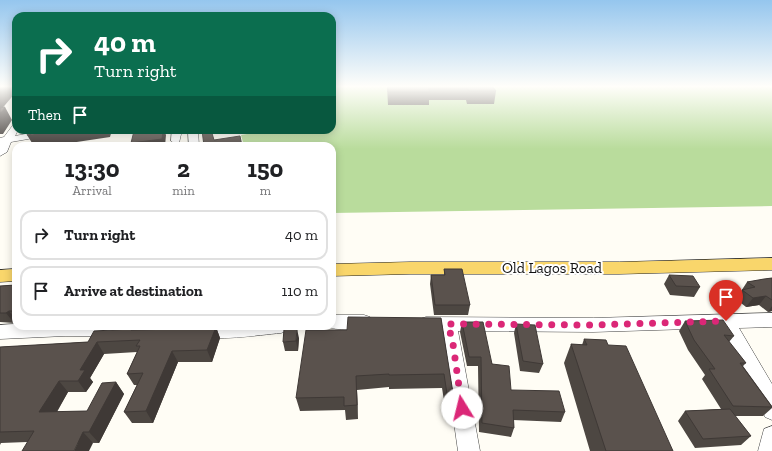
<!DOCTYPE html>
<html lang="en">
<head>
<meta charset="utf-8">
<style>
  body { margin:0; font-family:"Zilla Slab",serif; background:#f2f2f2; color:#202124; height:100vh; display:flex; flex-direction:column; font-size:15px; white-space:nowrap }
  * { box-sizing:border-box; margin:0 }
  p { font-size:13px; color:#757577 }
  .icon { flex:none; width:22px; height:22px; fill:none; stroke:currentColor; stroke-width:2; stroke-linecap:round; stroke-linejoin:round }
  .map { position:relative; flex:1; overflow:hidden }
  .drawer { position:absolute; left:12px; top:142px; width:324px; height:188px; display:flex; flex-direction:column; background:#fff; border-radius:12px; box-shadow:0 2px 10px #0003 }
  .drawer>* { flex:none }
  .banner { position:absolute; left:12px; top:12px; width:324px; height:122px; border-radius:12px; box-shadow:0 2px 10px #0003; background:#0b6e4f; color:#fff; overflow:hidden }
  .pin { position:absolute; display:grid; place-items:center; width:34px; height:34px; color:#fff; margin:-41px -17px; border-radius:50% 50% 50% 0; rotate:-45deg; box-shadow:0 0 4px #0007 }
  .pin .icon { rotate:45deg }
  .me { position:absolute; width:44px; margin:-22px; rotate:351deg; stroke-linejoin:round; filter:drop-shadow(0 0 3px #0008) }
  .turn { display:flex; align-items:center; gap:14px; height:84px; padding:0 16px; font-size:18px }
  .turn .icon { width:52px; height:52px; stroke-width:2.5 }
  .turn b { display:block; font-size:28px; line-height:34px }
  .then { display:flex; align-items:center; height:38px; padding:0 16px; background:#0003; gap:8px; font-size:15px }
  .eta { display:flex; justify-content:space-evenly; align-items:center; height:68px; text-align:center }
  .eta b { font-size:24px; font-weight:700; line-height:28px }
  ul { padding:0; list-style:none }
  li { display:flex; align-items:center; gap:12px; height:50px; margin:0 8px 6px; padding:0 8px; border:2px solid #e0e0e0; border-radius:12px }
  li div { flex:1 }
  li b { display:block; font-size:15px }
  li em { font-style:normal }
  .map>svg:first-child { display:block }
  .forest { fill:#b9dc9c }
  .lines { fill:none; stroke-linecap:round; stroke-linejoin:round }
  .minor-casing { stroke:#444; stroke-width:1 }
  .major-casing { stroke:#222; stroke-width:1 }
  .minor { fill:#fff; fill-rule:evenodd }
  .major { fill:#f9d66b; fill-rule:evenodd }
  .wall { fill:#4d4742 }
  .shaded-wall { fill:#3f3936 }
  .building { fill:#5a524d; stroke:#3f3936 }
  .route { stroke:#db2777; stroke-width:7; stroke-dasharray:0 12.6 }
  .labels { text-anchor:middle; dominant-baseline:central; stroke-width:4; stroke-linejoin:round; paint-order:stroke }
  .street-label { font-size:15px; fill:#111; stroke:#fff }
</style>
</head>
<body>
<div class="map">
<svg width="772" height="451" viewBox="0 0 772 451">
  <rect width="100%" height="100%" fill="#fffdf5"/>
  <path class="forest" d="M332,86H772V206L332,213V146H244L241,135L272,130H332Z"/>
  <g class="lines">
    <g class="minor-casing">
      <path id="minor" d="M16,124V130H18L15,136L46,130H67L62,133L11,142L7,152L0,156V138L4,137L13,125Z
        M172,130H182L179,143L176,144L171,141Z
        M188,130H198L199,146H189Z
        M772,313V327L739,328L772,384V420L765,417L752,384L721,328L593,332L458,331L480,451H458L441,331H426L420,329L418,324L420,319L426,317L593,318Z
        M332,315H364L370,317L372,322L370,327C360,330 335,331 326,326H332Z
        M16,324V326H187L189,330L186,335L180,337L65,336L0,339V325Z
        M193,326H290L287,331L281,333C258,335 215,342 194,335L191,330Z
        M772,426V451H758L764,429Z"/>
    </g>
    <g class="major-casing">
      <path id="major" d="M772,258V270L619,274H410L332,276V264L410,262H619Z
        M16,269V281L0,282V270Z"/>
    </g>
    <use href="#minor" class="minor"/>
    <use href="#major" class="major"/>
  </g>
  <path class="wall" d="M387,86H492L496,91L494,104H467L466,100H429V105H388Z
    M444,269L470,305L468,315H434L430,284L431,275H444Z
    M669,275L700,287L694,297L670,295L664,284Z
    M772,278V311L768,312L759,305L746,307L736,299L747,282Z
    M16,285V321L14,323L0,322V286Z
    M441,318L453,393L451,407H445L442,388L389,389V387L357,390L358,419L346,420L345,410L300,411L296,398L347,330Z
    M685,321L734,336L729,342L746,363L743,366L772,406V408L763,416H735L751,436L741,445L695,448L678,421L685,411L721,409L702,379L705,375L688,350L679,331Z
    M462,322L511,390L565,412L561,422L513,420L514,428L511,437L479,432L478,366H467L460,332Z
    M516,324L543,364L539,373L520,371L514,333Z
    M216,327L220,338L212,362H178L153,423H132L124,412L137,385H134L127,374L137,352L104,354L90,378L93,382L86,392H68L57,412L87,411L116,382L124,394L99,443L27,442L1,443L0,445V347L88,342L131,329L132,330L180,329Z
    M299,338L298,351H285L283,342Z
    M584,339L608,345L673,451H590L564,363L571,344L582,345Z"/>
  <path class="shaded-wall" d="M4,86H16V92L0,111V90Z
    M5,107L12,120L3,134H0V113Z
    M61,130H112L110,137L50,146H34L27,135Z
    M163,130H164L166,135L165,146H132L131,143Z
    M766,296L759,305L746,307L753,298Z
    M772,306V311L768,312Z
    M9,311L16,320V321L14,323L6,313Z
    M216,327L220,338L212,362L207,350Z
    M297,329L299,338L298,351L296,341Z
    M97,342L104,354L90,378L93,382L86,392L78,381L80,370Z
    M172,351L178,362L153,423L146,411Z
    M356,376L357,390L358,419L357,405Z
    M59,381L68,392L50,423L39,412Z
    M116,382L124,394L99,443L89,432Z
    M83,432L93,443L89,451H74Z"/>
  <path class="building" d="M0,86H4L0,90Z
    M388,86H428L430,92H388Z
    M429,86H492L496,91H469L467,88H429Z
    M5,107L0,113V108Z
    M30,130H61L27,135Z
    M143,130H163L162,139L131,143L134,131Z
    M202,130H211L214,140L240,136L242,146H204Z
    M444,269H462L470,305H435L431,275H445Z
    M669,275L693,276L700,287L676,286Z
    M772,278V300L766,296L753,298L742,290L755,287L747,282L764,279Z
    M16,285V311H9L6,313H0V286Z
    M348,317L441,318L453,393L447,394L444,374L389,375V374L356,376L357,405L344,406V397L296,398L306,330H347Z
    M723,320L734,336L724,335L746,363H740L772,407L733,406L709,369H715L694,340L685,321Z
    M462,322H483L492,364L509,366L511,390L559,391L565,412L513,410L514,428L482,423L481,357H469Z
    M516,324L535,325L543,364L523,361Z
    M181,327H216L207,350L172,351L146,411L124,412L143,373L127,374L140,346H136L140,340L97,342L80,370H85L78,381H59L39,412L87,411L102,383L116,382L89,432H83L74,451H22L34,431L0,432V347L88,342L94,331L131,329V330L180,329Z
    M284,329H297L296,341L283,342Z
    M584,339L606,340L608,345L626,346L673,451H606L571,344L587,345Z
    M730,409L751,436L703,439L685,411Z"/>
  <linearGradient id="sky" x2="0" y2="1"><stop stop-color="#95c6ee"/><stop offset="0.58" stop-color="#fffefa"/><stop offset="1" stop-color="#fffefa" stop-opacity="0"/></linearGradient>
  <rect width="772" height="149" fill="url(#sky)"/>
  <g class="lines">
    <path class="route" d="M462,408L453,344L448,324L593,325L726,321"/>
  </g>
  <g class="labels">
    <g class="street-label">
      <text x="552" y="268">Old Lagos Road</text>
    </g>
  </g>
</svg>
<div class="pin" style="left:726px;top:321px;background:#d93025"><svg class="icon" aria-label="arrive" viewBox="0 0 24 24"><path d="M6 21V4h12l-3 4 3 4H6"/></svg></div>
<svg class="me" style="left:462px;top:408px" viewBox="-20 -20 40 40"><circle r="19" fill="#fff"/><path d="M0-13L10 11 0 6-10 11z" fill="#db2777"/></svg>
<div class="banner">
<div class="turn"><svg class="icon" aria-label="right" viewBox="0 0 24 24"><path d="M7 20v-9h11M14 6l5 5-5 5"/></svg><div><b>40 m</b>Turn right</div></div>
<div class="then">Then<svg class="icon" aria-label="arrive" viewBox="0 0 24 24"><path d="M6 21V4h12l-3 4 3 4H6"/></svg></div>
</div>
<section class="drawer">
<div class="eta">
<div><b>13:30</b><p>Arrival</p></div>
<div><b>2</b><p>min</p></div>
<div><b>150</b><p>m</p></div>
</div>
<ul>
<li><svg class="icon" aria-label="right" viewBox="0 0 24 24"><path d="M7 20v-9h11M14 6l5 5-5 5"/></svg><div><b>Turn right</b></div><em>40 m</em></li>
<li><svg class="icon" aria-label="arrive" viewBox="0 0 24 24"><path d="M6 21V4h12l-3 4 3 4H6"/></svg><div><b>Arrive at destination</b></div><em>110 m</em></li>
</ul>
</section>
</div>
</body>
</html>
